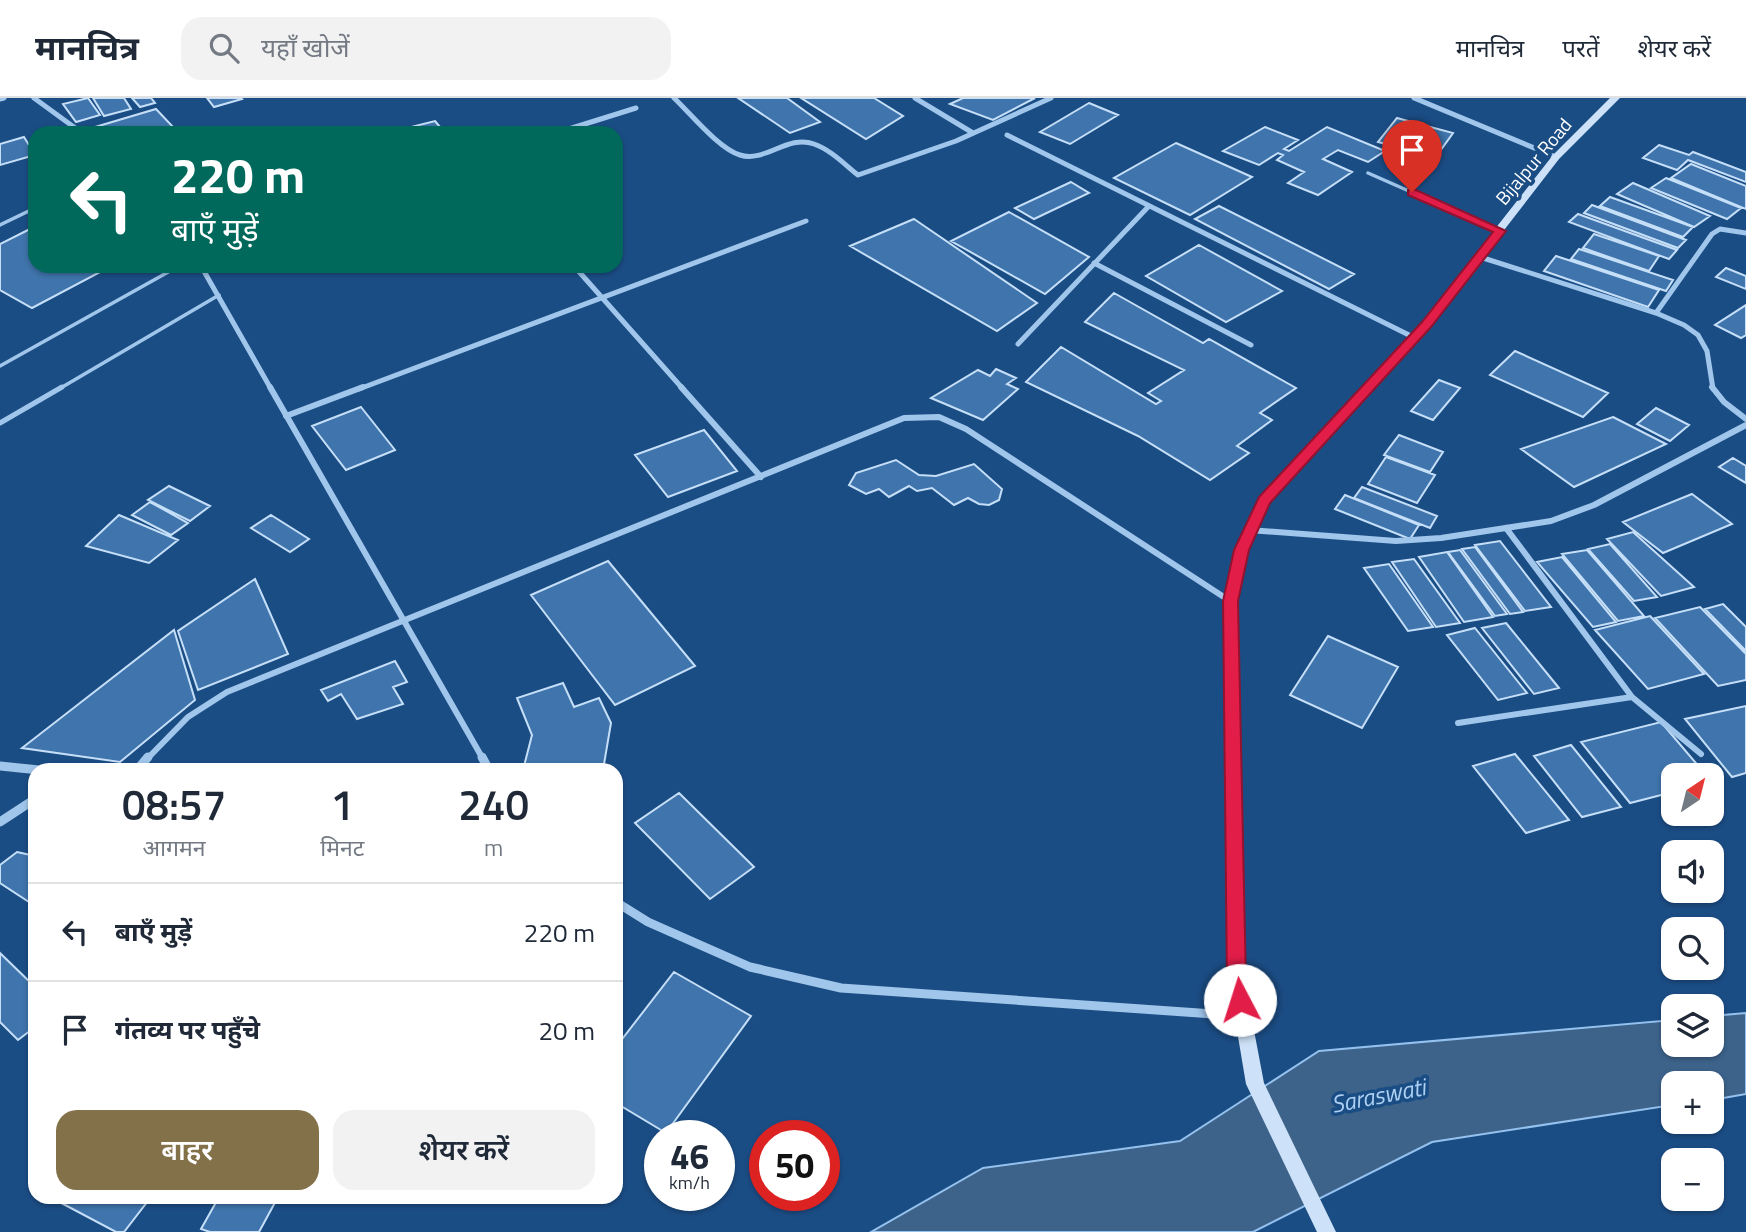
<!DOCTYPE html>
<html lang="hi">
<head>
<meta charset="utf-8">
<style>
  body { margin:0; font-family:"Titillium Web","Noto Sans Devanagari",sans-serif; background:#f2f2f3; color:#1f2937; height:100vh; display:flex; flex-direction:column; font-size:26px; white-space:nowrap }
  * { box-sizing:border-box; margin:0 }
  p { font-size:23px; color:#747a83 }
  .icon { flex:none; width:38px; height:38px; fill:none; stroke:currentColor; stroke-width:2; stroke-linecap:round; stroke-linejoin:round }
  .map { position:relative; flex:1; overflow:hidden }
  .details { position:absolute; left:28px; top:665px; width:595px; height:441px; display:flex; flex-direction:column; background:#fff; border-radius:21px; box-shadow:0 2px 5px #0004 }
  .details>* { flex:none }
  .hud { position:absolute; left:28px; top:28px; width:595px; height:147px; border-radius:21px; box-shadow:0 2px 5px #0004; background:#00695c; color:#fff; overflow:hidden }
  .needle { width:46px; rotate:35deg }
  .fabs { position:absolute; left:1661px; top:665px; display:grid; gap:14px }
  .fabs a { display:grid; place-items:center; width:63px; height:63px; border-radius:14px; background:#fff; box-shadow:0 2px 5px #0004; font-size:35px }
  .speed { position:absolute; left:644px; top:1022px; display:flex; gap:14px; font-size:35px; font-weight:700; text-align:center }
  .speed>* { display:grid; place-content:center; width:91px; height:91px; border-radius:50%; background:#fff; box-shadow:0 2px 5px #0004; line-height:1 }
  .speed small { font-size:18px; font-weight:400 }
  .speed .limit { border:10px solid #d22; background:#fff; color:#111 }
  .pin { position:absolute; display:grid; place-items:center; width:60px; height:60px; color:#fff; margin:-72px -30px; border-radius:50% 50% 50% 0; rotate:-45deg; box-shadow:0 0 7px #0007 }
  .pin .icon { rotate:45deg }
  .me { position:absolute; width:77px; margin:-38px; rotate:355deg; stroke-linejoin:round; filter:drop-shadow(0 0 5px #0008) }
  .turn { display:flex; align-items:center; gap:24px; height:147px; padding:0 28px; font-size:32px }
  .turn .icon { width:91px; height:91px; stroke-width:2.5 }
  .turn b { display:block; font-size:49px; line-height:60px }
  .eta { display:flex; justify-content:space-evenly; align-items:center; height:119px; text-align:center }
  .eta b { font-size:42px; font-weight:600; line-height:49px }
  .button { display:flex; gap:14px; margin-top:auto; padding:14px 28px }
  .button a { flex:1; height:80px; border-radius:21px; background:#837149; color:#fff; font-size:28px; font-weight:600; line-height:80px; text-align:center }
  .button a+a { background:#f2f2f3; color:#1f2937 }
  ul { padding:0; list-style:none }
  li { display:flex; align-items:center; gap:21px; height:98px; padding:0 28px; border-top:2px solid #e0e1e3 }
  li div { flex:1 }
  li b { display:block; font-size:26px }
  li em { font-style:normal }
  header { display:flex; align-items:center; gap:42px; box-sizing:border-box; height:98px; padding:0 35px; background:#fff; border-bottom:2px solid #e0e1e3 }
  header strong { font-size:33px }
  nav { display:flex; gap:38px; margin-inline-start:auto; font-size:24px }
  .search { width:490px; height:63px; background:#f2f2f3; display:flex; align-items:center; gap:18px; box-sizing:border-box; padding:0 24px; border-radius:21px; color:#747a83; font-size:26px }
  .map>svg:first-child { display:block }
  .water { fill:#3d638b; stroke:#94c1ed; stroke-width:2 }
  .building { fill:#3f74ac; stroke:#c6dff8; stroke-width:2 }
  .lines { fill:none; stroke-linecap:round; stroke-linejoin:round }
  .service-far1 { stroke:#a1c6eb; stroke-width:3.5 }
  .service { stroke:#a1c6eb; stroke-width:5 }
  .minor-far2 { stroke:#a1c6eb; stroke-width:5 }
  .minor-far1 { stroke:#a1c6eb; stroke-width:6 }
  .minor { stroke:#a1c6eb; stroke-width:9 }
  .secondary { fill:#cde2f8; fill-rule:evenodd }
  .route { fill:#e11d48; stroke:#92132f; stroke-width:2 }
  .labels { text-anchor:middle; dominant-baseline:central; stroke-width:7; stroke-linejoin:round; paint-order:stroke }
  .street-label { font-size:19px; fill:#fff; stroke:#1b4d85 }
  .near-water-label { font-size:24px; font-style:italic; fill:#add0f3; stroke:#1b4d85 }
</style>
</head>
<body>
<header>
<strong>मानचित्र</strong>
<div class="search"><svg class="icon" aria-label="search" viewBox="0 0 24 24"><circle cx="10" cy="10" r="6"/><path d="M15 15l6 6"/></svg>यहाँ खोजें</div>
<nav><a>मानचित्र</a><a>परतें</a><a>शेयर करें</a></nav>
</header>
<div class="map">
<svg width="1746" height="1134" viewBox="0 0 1746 1134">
  <rect width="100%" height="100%" fill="#1b4d85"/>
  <path class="water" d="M1746,915V996L1712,1002V985H1673V1007L1432,1044L1253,1134H871L983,1070L1180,1043L1319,953L1673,922V947H1712V918Z"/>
  <path class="building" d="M88,0L100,17L76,24L63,6Z
    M93,0H124L131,11L104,18Z
    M132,0H151L155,5L140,9Z
    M207,0H241L242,1L214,9Z
    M738,0H787L820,24L790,35Z
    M801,0H874L903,18L866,41Z
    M963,0H1035L993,22L950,6Z
    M1089,5L1118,17L1070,46L1040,34Z
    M156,11L174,30L158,35H91L85,32Z
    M1397,20L1453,35L1435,60L1378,44Z
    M435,23L445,35H387Z
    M1265,29L1298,42L1284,51L1289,53L1327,29L1385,53L1368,64L1338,52L1323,61L1352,74L1318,97L1288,85L1304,74L1277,62L1283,57L1278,55L1259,67L1223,53Z
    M24,39L35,57L0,67V46Z
    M1176,45L1252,79L1190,117L1114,80Z
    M1659,47L1689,57L1693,54L1746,74V84L1688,62L1677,72L1643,60Z
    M1691,66L1746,88V111L1671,80Z
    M1666,80L1741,110L1727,121L1651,90Z
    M1071,84L1089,95L1034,121L1015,110Z
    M1633,85L1710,118L1694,129L1617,96Z
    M1610,99L1693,129L1683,139L1600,108Z
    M1592,107L1686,142L1678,150L1584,115Z
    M1219,108L1354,176L1329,191L1195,121Z
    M1009,114L1089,159L1045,196L951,143Z
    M1578,116L1677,152L1669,161L1569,124Z
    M914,121L1037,205L997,233L850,148Z
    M28,132L35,136V168H97L104,172L32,210L0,192V146Z
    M1594,136L1659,158L1649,173L1583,150Z
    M1199,147L1282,193L1226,224L1146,178Z
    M1579,151L1673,182L1666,193L1571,161Z
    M1556,158L1659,192L1648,209L1544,173Z
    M1726,170L1746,178V191L1716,179Z
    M1114,195L1203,245L1209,241L1296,290L1260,315L1272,322L1237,348L1249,355L1210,382L1138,338L1026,284L1061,249L1156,306L1161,303L1148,295L1184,272L1085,224Z
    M1746,207V237L1741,240L1715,227Z
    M1515,253L1608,295L1583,319L1490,277Z
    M996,271L1016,280L1007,286L1018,291L983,322L931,300L978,272L990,278Z
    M1439,282L1460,290L1433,322L1411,313Z
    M361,309L395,352L346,372L312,328Z
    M1656,310L1689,327L1670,343L1637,326Z
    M1613,319L1666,346L1574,389L1521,351Z
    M704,332L737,373L668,399L635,357Z
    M1399,337L1443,354L1430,374L1384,357Z
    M1386,359L1435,377L1417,405L1368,386Z
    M1733,360L1746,368V385L1719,369Z
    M896,362L919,377L936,378L974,366L1002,391L999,402L989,407L979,406L968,400L954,407L932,390L917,393L909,388L889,399L879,391L866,396L849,387L856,375Z
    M169,388L210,408L190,423L148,402Z
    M1362,389L1437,418L1430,430L1354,400Z
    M1692,396L1732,426L1663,455L1623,424Z
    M1345,397L1419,427L1410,441L1335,411Z
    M150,404L188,425L171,437L132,417Z
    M119,417L178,442L149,465L86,448Z
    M271,417L309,441L290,454L251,430Z
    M1633,434L1694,489L1661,498L1607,441Z
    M1500,443L1551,509L1525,513L1475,447Z
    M1610,446L1657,499L1634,503L1588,451Z
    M1475,449L1523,514L1510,516L1462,451Z
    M1460,452L1507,516L1495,518L1448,454Z
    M1587,452L1644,518L1618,523L1562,456Z
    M1447,454L1493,519L1464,524L1419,459Z
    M1562,459L1616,524L1593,529L1537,464Z
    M1414,461L1460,525L1436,529L1392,464Z
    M608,463L695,568L615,607L531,497Z
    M1389,466L1433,529L1408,533L1364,470Z
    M255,481L288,556L198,592L178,533Z
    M1723,506L1746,529V553L1705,511Z
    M1700,509L1746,556V582L1718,588L1655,520Z
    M1650,518L1704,576L1648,591L1595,532Z
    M1506,525L1559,590L1534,596L1482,530Z
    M1475,530L1527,595L1498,602L1447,537Z
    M174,532L195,602L120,664L22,650Z
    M1328,538L1398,569L1362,630L1290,597Z
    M395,563L407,584L393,589L403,606L357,621L341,596L328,603L321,592Z
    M563,585L574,609L599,600L611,625L603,672H523L532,637L517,600Z
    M1746,608V675L1732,679L1685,621Z
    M1661,624L1706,677H1673V694L1630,705L1581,644Z
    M1571,647L1621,709L1582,719L1534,658Z
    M1515,656L1569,722L1526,735L1473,668Z
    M679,695L754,769L710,801L635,725Z
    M17,754L35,758V808L0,785V767Z
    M0,855L35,889V929L18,942L0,924Z
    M674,874L751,918L666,1035L616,1005V949Z
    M50,1099H151L124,1134H116Z
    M219,1099H278L259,1134H210L201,1131Z"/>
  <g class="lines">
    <path class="service-far1" d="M1368,75L1500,133
      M0,127L35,110
      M0,268L179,168
      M59,291L219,197"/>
    <path class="service" d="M0,325L62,289"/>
    <path class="minor-far2" d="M34,0L82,35
      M674,0C690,15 719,51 740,57C765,65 788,36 814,46C831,52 844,66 858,77L956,43L1051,0
      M915,0L973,35
      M1414,0L1556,59
      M0,1L4,0
      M556,35L636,10
      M1007,37L1415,240
      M1480,159L1656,215L1684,227L1698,237L1707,253L1713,291
      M1094,165L1251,247
      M201,168L271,291
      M574,168L683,291
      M1656,215L1712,136L1720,131L1746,135
      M1018,246L1149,108
      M359,291L806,123"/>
    <path class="minor-far1" d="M270,289L483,661
      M681,289L761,379
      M1712,289L1724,304L1746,321
      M286,318L363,289
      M1506,430L1632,599L1701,656
      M1249,432L1396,443L1441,440L1551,423L1594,407L1746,327
      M1458,625L1632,599
      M147,661L188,619L227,594L904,320L939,319L966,331L1230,503"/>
    <path class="minor" d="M482,659L489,672
      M0,668L39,672
      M137,672L148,659
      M0,724L35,701
      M616,804L648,824L750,869L841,890L1242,918"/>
    <path class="secondary" d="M1610,0H1620L1559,61L1419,242L1269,404L1247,452L1237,503L1245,885L1264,985L1336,1134H1317L1246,986L1229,885L1223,503L1235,452L1260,399L1411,238L1553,57Z"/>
  </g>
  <path class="route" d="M1408,92H1416L1506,133L1431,229L1270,405L1249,452L1238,503L1246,886L1249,902L1246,908L1240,910L1233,908L1227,886L1223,503L1234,452L1259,399L1422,224L1493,134L1408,97Z"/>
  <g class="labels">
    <g class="street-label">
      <text transform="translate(1533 63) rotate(-50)">Bijalpur Road</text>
    </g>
    <g class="near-water-label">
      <text transform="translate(1378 997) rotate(-11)">Saraswati</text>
    </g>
  </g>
</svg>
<div class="fabs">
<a><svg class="needle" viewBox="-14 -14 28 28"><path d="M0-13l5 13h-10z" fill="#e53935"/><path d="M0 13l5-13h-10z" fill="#747a83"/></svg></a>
<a><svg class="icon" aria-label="sound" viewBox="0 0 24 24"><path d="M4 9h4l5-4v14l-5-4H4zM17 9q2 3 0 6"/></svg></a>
<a><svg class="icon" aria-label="search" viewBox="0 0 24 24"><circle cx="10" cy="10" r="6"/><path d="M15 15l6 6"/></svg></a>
<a><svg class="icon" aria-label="layers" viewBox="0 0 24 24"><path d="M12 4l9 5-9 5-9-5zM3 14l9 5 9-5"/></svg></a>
<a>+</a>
<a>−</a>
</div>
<div class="speed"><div>46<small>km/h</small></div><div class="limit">50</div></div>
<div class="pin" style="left:1412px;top:94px;background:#d93025"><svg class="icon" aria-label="arrive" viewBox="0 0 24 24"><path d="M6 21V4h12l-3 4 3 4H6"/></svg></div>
<svg class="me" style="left:1240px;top:902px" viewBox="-20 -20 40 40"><circle r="19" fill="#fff"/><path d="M0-13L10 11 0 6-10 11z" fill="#e11d48"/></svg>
<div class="hud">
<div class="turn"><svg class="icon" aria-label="left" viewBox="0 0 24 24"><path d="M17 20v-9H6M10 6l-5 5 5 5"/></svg><div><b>220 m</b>बाएँ मुड़ें</div></div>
</div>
<section class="details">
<div class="eta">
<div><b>08:57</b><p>आगमन</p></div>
<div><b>1</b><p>मिनट</p></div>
<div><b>240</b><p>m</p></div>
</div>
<ul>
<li><svg class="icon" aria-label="left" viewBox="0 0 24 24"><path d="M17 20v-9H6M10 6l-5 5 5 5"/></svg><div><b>बाएँ मुड़ें</b></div><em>220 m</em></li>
<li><svg class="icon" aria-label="arrive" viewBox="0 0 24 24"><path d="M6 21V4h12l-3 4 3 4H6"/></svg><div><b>गंतव्य पर पहुँचे</b></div><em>20 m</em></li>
</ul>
<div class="button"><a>बाहर</a><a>शेयर करें</a></div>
</section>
</div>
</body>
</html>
